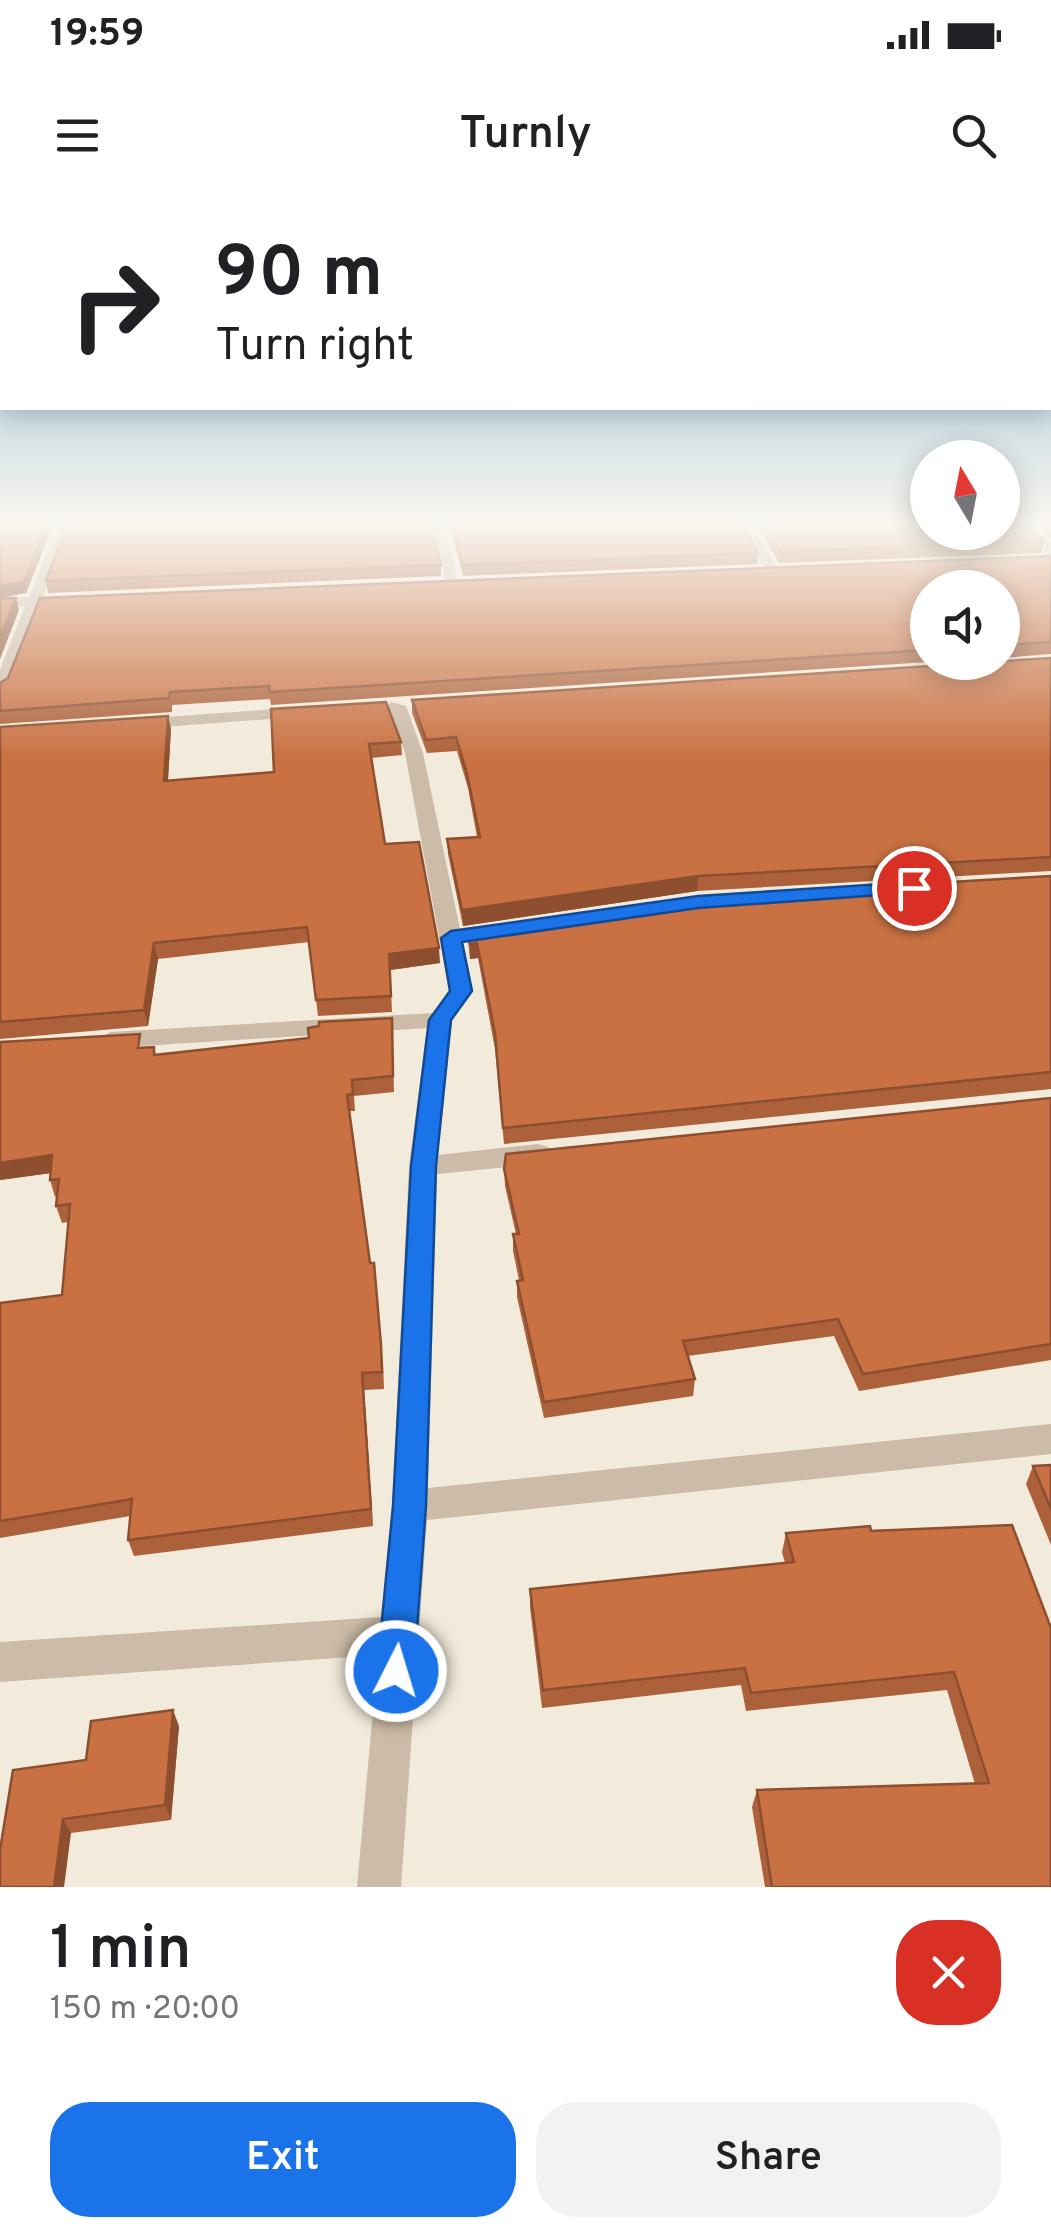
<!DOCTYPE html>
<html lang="en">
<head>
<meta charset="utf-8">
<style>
  body { margin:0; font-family:Overpass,sans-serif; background:#f2f2f2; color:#202124; height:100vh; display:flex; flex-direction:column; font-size:38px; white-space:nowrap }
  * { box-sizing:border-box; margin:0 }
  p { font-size:32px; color:#757577 }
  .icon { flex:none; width:55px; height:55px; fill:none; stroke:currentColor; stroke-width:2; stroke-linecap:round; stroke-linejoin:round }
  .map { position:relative; height:1687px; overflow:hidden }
  .drawer { display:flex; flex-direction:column; background:#fff; flex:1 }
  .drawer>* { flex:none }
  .banner { position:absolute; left:0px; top:0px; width:1052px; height:210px; box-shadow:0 5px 25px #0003; background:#fff; color:#202124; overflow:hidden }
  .needle { width:65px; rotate:350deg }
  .buttons { position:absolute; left:910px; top:240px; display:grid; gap:20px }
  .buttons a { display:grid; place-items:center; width:110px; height:110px; border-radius:50%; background:#fff; box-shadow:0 5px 25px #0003; font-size:50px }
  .pin { position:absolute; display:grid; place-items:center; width:85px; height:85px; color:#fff; margin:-42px; border:5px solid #fff; border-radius:50%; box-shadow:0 2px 10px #0007 }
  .me { position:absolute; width:110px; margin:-55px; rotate:5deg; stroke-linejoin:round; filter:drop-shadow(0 0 8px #0008) }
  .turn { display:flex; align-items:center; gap:35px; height:210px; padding:0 50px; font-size:45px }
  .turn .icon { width:130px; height:130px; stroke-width:2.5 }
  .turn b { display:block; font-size:70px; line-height:85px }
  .round { display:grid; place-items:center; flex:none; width:105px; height:105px; border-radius:40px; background:#f2f2f2 }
  .summary { display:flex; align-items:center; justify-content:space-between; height:170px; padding:0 50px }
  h1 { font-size:60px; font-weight:600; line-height:75px }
  .primary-button { display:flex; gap:20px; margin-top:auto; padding:20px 50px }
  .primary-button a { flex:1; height:115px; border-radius:40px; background:#1a73e8; color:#fff; font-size:40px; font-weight:600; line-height:115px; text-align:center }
  .primary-button a+a { background:#f2f2f2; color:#202124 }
  .status { display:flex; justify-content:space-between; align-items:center; height:70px; padding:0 50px; background:#fff; direction:ltr }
  .status svg { height:28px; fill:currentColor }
  header { display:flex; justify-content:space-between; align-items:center; height:130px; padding:0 50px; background:#fff; font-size:45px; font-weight:600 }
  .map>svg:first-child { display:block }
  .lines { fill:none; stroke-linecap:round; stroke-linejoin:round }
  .street { fill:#cbbba7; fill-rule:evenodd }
  .wall { fill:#ad613a }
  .shaded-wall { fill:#8d4f2f }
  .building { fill:#c97143; stroke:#8d4f2f; stroke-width:2.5 }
  .route { fill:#1a73e8; stroke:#114b97; stroke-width:2.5 }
</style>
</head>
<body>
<div class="status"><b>19:59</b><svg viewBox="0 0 49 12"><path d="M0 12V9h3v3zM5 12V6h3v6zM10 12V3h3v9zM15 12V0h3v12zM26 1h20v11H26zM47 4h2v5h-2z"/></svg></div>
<header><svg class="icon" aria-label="menu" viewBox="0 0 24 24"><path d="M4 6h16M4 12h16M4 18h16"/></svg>Turnly<svg class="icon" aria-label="search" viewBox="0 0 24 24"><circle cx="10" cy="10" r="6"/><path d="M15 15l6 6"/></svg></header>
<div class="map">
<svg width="1051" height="1687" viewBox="0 0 1051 1687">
  <rect width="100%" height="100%" fill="#f2eadb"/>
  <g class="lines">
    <path class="street" d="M59,322H71L43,397L72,396L79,400L72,404L40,406L8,490L0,495V469L25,406L0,407V399L29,397Z
      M433,322H445L459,389L447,386Z
      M738,322H751L779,371L777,374H767Z
      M1016,322H1029L1051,344V356Z
      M391,502L406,506L423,553L473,791L452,820L438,955L538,944L548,947L552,954L548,961L538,964L437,974L428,1288L1051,1224V1254L427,1320L401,1687H357L378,1455L0,1482V1442L382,1417L392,1306L409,966L427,828L110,848L98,840L110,832L433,813L449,791L405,553L388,506Z
      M304,507L310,508V516L135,529L126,524L135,519Z"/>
  </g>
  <path class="wall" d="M449,322H741L758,353L757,364L463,376Z
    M755,322H928L1044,341L1041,353L779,363Z
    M1033,322H1051V339Z
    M1051,356V454L1002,458V388H928V462L271,505L270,499L172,505V512L0,524V483Z
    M441,365V376L48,393L46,381Z
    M1051,458V671L697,691L463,726L448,654L447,639L477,637L468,588L457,551L427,553L412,513V500Z
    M271,509L401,542L402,555L371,558L385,644L440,763L390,770L392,812L318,816L309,742L158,759L148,826L0,839V527L168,516L171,529L168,581L274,572Z
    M1051,676V889L504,944L495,849L478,758L470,759L467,731Z
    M392,818L394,892L354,896L355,911H349L383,1162L384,1189L364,1190L373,1326L134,1356L128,1340L130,1316L0,1338V1103L62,1095L68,1022L62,1023L56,1006L57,996L55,997L50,980L51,973L0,980V842L144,848L154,847L156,855L309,838Z
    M1051,898V1160L859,1191L834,1136L688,1156L695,1179L693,1196L544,1218L517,1097V1081L519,1080L513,1051V1034H516L505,986L504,969Z
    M1051,1265V1345L1026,1284L1033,1266Z
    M1012,1325L1051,1687H765L752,1607L757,1590L975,1584L947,1490L746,1511L741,1485L542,1508L530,1407V1389L785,1363L782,1352L786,1333Z
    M179,1526L171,1620L71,1633L0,1687L86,1560Z"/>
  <path class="shaded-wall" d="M48,322H55L26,393L0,398V386Z
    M16,398L19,410L0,459V438Z
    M168,516L171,529L167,595L164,581Z
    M698,676L697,691L463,726L462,710Z
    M154,743L158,759L148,826L144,810Z
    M477,743L478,758L470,759V744Z
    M439,748L440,763L390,770L392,812L389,754Z
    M52,955L58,972L0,980V963Z
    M362,1173L364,1190L373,1326L371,1309Z
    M173,1510L179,1526L171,1620L165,1605Z
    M63,1619L71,1633L64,1687H54Z"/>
  <path class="building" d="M0,322H48L24,382L0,386Z
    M68,322H431L441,365L46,381Z
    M451,322H741L758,353L463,365Z
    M763,322H928V332H1002V322H1025L1044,341L780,352Z
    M1051,356V442L1002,445V388H928V450L270,492L269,486L170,492L169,498L0,511V483L8,478L40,398Z
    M0,398H16L0,438Z
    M1051,458V657L698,676L462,710L447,639L480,637L467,574L456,537L426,540L412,500Z
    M386,502L401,542L369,544L385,644L419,642L439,748L389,754L391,796L316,800L307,727L154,743L144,810L0,822V527L168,516L164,581L274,572L271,509Z
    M1051,676V872L503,928L495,833L477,743L470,744L467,731L699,697Z
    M392,818L393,876L352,880L353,894L347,895L370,1063H374L381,1145L382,1172L362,1173L371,1309L128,1340L132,1299L0,1321V1103L62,1095L70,1004L56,1006L59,979L50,980L52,955L0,963V842L140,834L138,848L154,847V855L309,838L308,828L319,826V822Z
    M1051,898V1144L863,1174L838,1119L683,1141L695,1179L544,1202L517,1081L523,1080L513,1034H519L504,969L506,954Z
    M1051,1265V1309L1033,1266Z
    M1012,1325L1051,1428V1687H772L757,1590L989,1583L954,1472L751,1493L745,1468L543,1490L530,1389L794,1362L786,1333L870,1326L871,1331Z
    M173,1510L165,1605L63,1619L54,1687H0V1650L13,1570L86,1560L91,1521Z"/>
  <linearGradient id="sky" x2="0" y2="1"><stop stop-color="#7cb0d2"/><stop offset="0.58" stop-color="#f9f6ef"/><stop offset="1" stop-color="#f9f6ef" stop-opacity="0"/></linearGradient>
  <rect width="1051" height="558" fill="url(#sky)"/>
  <path class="route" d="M914,682L921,684V692L698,708L462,742L472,791L451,820L436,966L426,1306L414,1471L408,1484L396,1489L383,1484L377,1471L393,1306L411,966L429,820L450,791L441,738L451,731L698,696Z"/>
</svg>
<div class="buttons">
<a><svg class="needle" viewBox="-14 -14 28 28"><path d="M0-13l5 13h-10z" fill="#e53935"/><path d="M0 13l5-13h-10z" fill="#757577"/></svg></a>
<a><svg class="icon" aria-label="sound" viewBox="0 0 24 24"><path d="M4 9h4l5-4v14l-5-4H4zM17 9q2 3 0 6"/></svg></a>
</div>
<div class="pin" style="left:914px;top:688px;background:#d93025"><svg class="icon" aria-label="arrive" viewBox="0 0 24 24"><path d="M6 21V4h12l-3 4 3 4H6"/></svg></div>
<svg class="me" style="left:396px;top:1471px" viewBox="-20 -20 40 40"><circle r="17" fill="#1a73e8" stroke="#fff" stroke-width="3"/><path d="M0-11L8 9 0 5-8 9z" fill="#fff"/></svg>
<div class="banner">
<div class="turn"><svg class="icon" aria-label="right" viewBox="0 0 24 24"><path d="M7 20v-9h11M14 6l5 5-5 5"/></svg><div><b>90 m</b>Turn right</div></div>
</div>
</div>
<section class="drawer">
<div class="summary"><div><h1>1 min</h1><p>150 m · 20:00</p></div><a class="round" style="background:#d93025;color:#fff"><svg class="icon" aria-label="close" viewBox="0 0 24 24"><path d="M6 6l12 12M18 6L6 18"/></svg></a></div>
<div class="primary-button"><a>Exit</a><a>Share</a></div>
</section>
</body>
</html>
